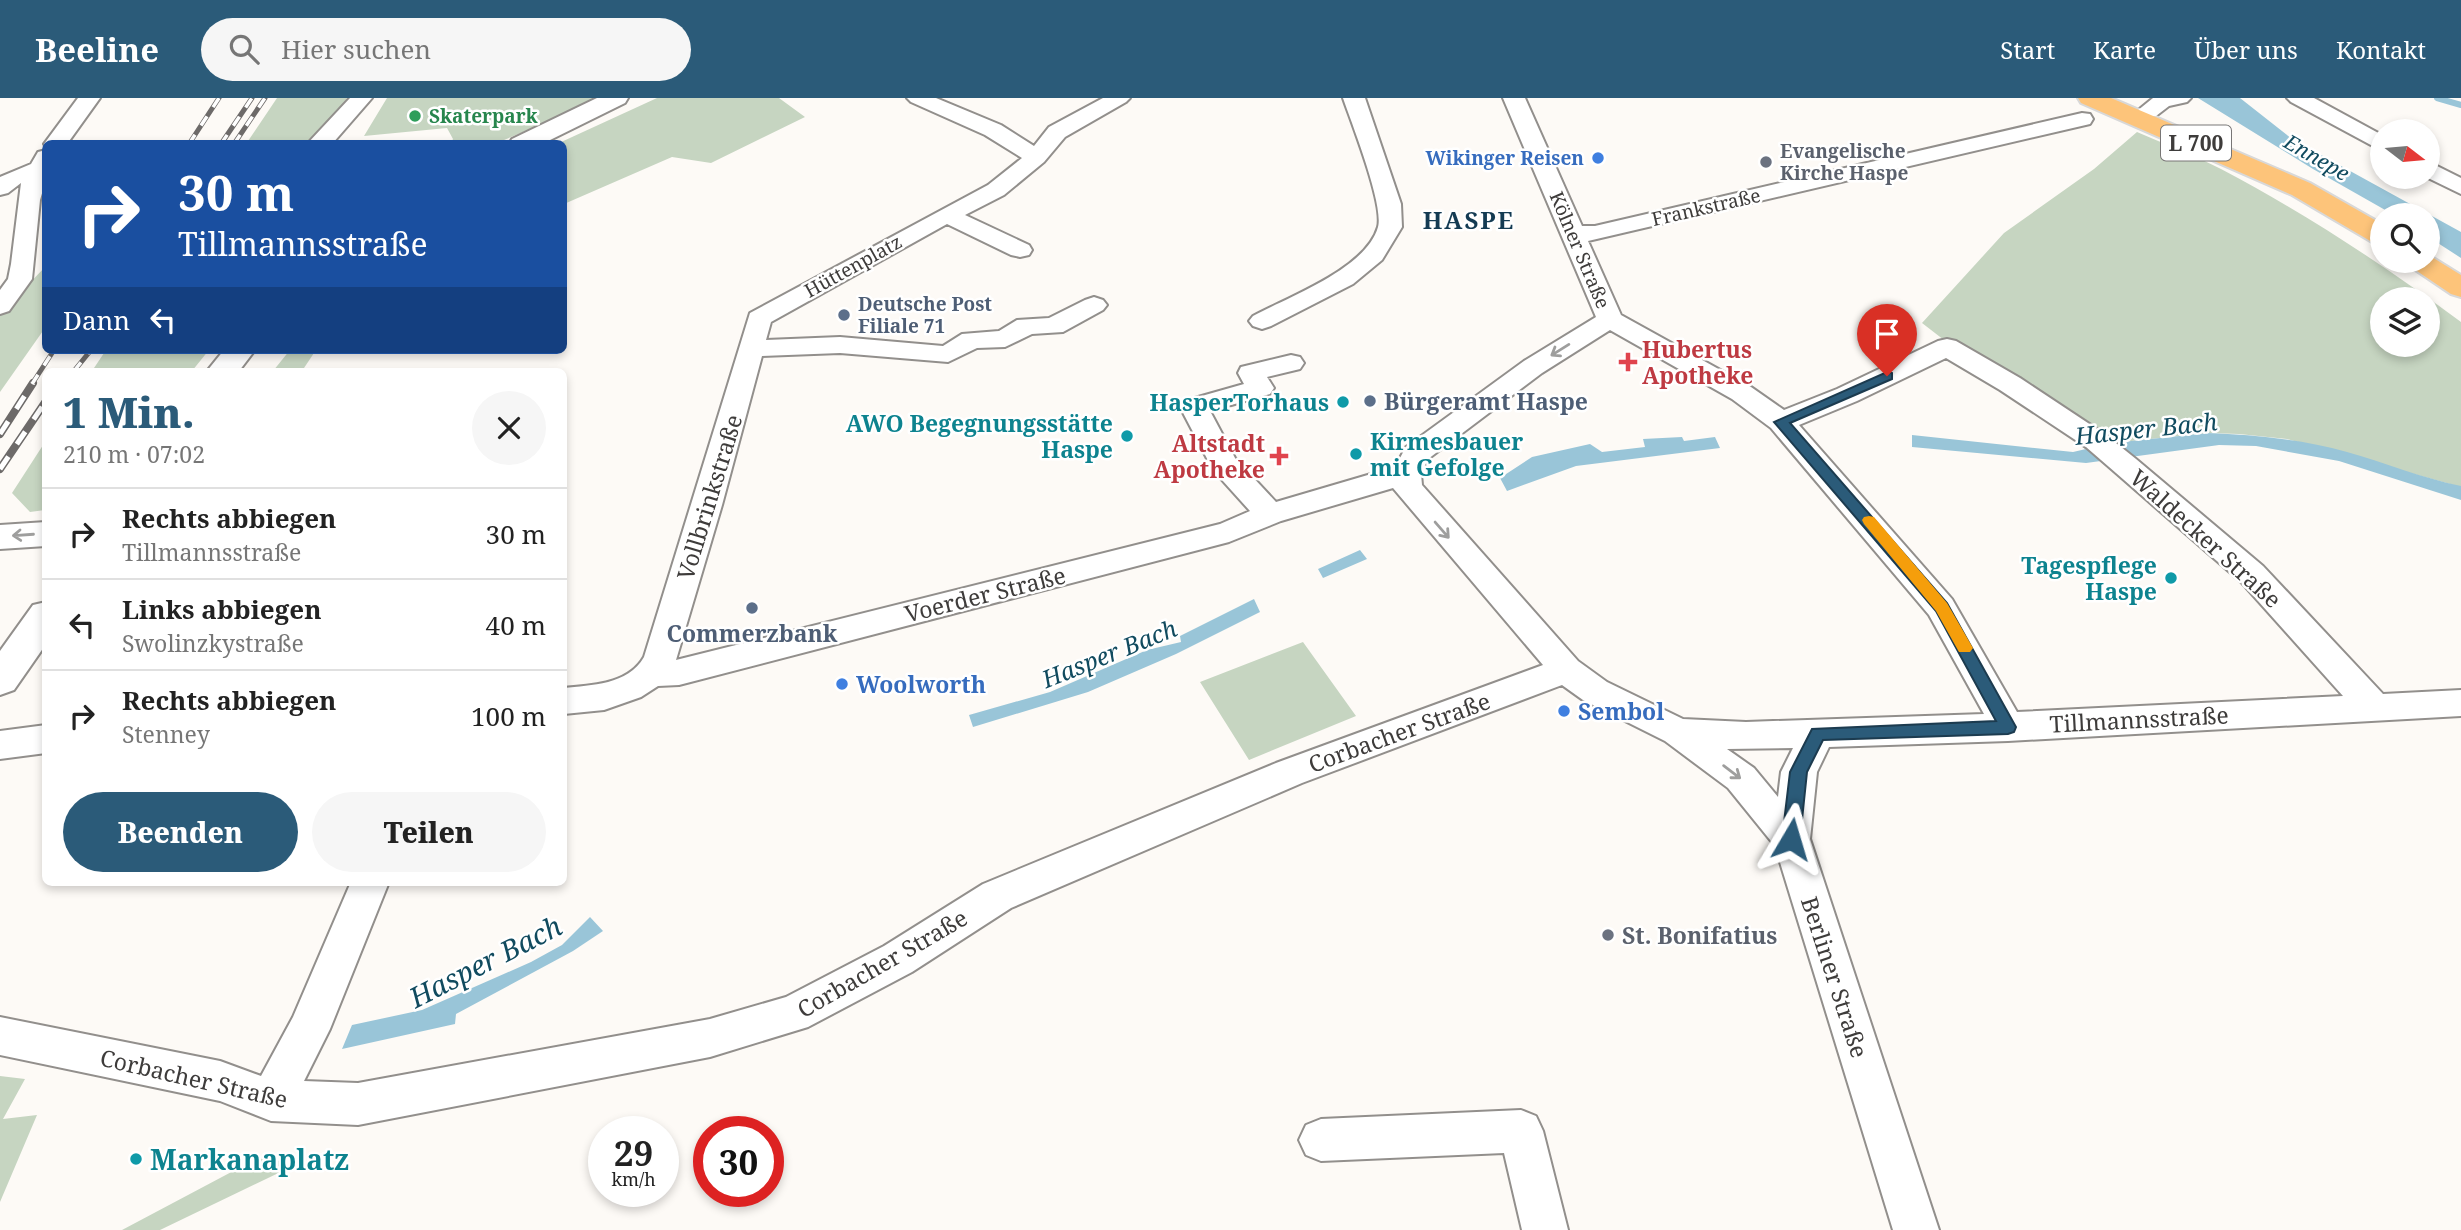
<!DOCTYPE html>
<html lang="de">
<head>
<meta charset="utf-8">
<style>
  body { margin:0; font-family:"Noto Serif",serif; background:#f6f6f6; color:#222; height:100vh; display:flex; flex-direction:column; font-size:26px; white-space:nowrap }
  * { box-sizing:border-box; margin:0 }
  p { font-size:23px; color:#767676 }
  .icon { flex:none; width:38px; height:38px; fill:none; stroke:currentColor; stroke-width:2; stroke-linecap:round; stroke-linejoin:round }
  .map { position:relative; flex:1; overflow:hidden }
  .side { position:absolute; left:42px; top:270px; width:525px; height:518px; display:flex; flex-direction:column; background:#fff; border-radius:10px; box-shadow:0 4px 10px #0003 }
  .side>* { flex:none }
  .top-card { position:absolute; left:42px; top:42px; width:525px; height:214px; border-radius:10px; box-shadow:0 4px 10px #0003; background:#1a4fa0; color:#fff; overflow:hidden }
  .needle { width:46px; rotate:106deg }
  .tools { position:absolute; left:2370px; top:21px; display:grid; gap:14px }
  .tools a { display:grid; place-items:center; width:70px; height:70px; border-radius:50%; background:#fff; box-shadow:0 4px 10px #0003; font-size:35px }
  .speed { position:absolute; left:588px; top:1018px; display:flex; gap:14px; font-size:35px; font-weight:700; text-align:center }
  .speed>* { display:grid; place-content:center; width:91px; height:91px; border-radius:50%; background:#fff; box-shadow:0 4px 10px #0003; line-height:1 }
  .speed small { font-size:18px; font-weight:400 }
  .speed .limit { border:10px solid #d22; background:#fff; color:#111 }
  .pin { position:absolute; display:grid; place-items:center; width:60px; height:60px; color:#fff; margin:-72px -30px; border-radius:50% 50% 50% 0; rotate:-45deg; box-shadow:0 0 7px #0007 }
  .pin .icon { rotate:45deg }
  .me { position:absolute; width:77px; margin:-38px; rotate:7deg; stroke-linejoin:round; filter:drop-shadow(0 0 5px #0008) }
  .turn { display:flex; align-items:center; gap:24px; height:147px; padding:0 21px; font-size:32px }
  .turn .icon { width:91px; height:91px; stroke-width:2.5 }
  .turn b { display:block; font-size:49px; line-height:60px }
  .then { display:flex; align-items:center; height:66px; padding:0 21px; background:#0003; gap:14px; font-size:26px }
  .round { display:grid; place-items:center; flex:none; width:74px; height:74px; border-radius:37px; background:#f6f6f6 }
  .head { display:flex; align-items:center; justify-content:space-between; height:119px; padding:0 21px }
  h1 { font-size:42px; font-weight:800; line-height:52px; color:#2b5b79 }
  .primary-button { display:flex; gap:14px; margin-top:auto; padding:14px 21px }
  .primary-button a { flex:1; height:80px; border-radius:42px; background:#2b5b79; color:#fff; font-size:28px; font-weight:800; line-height:80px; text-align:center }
  .primary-button a+a { background:#f6f6f6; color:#222 }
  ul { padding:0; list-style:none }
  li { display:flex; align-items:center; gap:21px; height:91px; padding:0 21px; border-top:2px solid #e0e0e0 }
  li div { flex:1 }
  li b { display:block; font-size:26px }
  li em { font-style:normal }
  header { display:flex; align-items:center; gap:42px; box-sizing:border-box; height:98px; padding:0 35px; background:#2b5b79; color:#fff }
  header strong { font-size:33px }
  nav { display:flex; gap:38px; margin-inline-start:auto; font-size:24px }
  .search { width:490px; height:63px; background:#f6f6f6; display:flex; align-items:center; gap:18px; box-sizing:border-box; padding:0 24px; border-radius:38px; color:#767676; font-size:26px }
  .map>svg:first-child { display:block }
  .green { fill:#c6d5c1; fill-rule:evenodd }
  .water { fill:#99c5d8 }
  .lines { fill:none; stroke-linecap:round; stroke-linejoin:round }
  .stream { stroke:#99c5d8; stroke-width:6 }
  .street-casing { stroke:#928f8c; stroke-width:4 }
  .secondary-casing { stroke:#928f8c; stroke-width:4 }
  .primary-casing { stroke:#d8d8d8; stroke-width:4 }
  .street { fill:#fff; fill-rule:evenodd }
  .secondary { fill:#fff; fill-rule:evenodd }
  .primary { fill:#fdc47a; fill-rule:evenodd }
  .rail-far1-casing { stroke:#6d6a69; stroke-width:5 }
  .rail-casing { stroke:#6d6a69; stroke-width:8 }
  .rail-far1 { stroke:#fff; stroke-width:3.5; stroke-dasharray:11; stroke-linecap:butt }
  .rail { stroke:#fff; stroke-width:5; stroke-dasharray:15; stroke-linecap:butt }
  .oneway { stroke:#9e9e9d }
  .route { fill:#2b5b79; stroke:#1c3b4f; stroke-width:2 }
  .slow { fill:#f59e0b }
  .leisure-dot { fill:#2e9e5b; stroke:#fff; stroke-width:2.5 }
  .shop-dot { fill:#3f7fe0; stroke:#fff; stroke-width:2.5 }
  .worship-dot { fill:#6b7280; stroke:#fff; stroke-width:2.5 }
  .service-dot { fill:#5c6f8a; stroke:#fff; stroke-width:2.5 }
  .health-dot { fill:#e0444e; stroke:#fff; stroke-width:2.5 }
  .culture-dot { fill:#0f9aa8; stroke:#fff; stroke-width:2.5 }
  .labels { text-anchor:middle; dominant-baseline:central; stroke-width:5; stroke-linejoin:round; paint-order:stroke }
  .far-leisure-label { font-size:19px; font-weight:bold; fill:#27864d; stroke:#fff; text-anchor:start }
  .far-worship-label { font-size:19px; font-weight:bold; fill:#5b616d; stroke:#fff; text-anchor:start }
  .far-shop-label { font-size:19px; font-weight:bold; fill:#366cbe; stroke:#fff; text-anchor:end }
  .far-street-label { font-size:19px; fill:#3e3c3b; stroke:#fff }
  .far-service-label { font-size:19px; font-weight:bold; fill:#4e5e75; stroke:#fff; text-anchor:start }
  .shield { fill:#fff; stroke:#787676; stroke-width:2 }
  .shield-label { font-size:21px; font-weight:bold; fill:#3e3c3b }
  .far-water-label { font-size:21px; font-style:italic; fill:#114b5f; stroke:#fff }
  .health-label { font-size:23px; font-weight:bold; fill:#be3a42; stroke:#fff; text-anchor:start }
  .service-label { font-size:23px; font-weight:bold; fill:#4e5e75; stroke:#fff; text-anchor:start }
  .culture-label { font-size:23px; font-weight:bold; fill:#0d838f; stroke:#fff; text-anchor:end }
  .street-label { font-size:23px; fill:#3e3c3b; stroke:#fff }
  .shop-label { font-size:23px; font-weight:bold; fill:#366cbe; stroke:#fff; text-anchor:start }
  .worship-label { font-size:23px; font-weight:bold; fill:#5b616d; stroke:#fff; text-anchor:start }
  .far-district-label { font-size:24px; font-weight:bold; letter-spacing:2px; fill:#143b53; stroke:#fff }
  .water-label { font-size:24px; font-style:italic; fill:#114b5f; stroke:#fff }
  .near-water-label { font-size:28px; font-style:italic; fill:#114b5f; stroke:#fff }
  .near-culture-label { font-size:28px; font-weight:bold; fill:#0d838f; stroke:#fff; text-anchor:start }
</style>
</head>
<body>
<header>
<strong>Beeline</strong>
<div class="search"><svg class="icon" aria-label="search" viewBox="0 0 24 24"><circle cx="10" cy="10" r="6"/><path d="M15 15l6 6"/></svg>Hier suchen</div>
<nav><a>Start</a><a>Karte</a><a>Über uns</a><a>Kontakt</a></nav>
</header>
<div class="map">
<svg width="2461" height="1132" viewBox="0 0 2461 1132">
  <rect width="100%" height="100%" fill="#fdfaf6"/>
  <path class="green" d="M277,0H347L334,20L305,45L246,46Z
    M387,0H603L497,45H451L453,41L447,30L364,38Z
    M657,0H779L805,19L711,65L672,59L564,106V46L559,45Z
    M2137,34C2165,46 2194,57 2221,71C2305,115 2385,168 2461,224V389L2287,341L2239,336L2208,335L2112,345L2085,351L1922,225L2004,135L2094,71ZM2382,201H2427V247H2382Z
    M45,169V230L0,294V216Z
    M106,252H209L192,273H92Z
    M290,252H316L302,273H273Z
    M45,344V412L30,414L12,395Z
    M1303,544L1356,618L1249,662L1200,584Z
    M0,978L25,981L3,1021L37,1017L0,1104Z
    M267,1060L276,1061L289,1070L160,1132H122L254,1062Z"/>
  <path class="water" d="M2198,0H2240L2292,41L2461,134V160L2427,138V117H2394L2313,71Z
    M2208,335C2254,337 2302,341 2347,354C2386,365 2422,380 2461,388V402L2339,363L2256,348L2219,347L2086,365L1912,349V337L2073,354L2112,345Z
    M1682,339L1684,343L1715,339L1720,350L1576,368L1507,393L1500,380L1532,359L1590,346L1602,354L1645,349L1643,341Z
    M1360,452L1367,461L1323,480L1318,471Z
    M1254,501L1260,514L1176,556L1088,594L973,629L969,617L1050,594L1147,552L1181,544L1180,538Z
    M590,819L603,833L573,853L456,916L455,926L342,951L352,927L422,912L531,864L562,847Z"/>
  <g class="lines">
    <path class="stream" d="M2437,0L2461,7"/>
    <g class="street-casing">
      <path id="street" d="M78,0H100L67,46H46V48L44,46Z
        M350,0H372L332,46H307Z
        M907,0H936L1001,27L1034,48L1049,29L1103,0H1130L1126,4L1065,39L1044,64L1004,97L965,117L1029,147L1032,152L1029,157L1020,159L1011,157L947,126L771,224L766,242L840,239L943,248L962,236L999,233L1017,222L1049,220L1085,202L1094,199L1103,202L1107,207L1103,212L1063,234L1032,236L1005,249L977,250L948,264L840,255L762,258L722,407L676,562L1220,426L1250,413L1213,372L1180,309L1184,303L1244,286L1238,275L1241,269L1291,257L1300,259L1304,265L1300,271L1267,279L1274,290L1270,296L1210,313L1235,360L1276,404L1395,369L1406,349L1524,263L1596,219L1503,0H1525L1582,128H1595L2082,15L2090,16L2093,21L2090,26L1588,143L1621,217L1751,289L1784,312L1837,291L1938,243L1947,241L1956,243L2020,280L2106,337L2136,361L2263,468L2383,596L2461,592V618L2008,643L1829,649L1817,674L1810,741L1939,1132H1893L1775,748L1728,690L1665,643L1583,602L1562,587L1302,685L1011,810L912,874L808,929L710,959L358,1027L271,1023L220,1003L0,957V919L220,963L261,978L293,919L351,784H389L330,931L304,983L358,985L710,921L786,899L884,848L983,786L1276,665L1543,567L1393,390L1281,423L1229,444L679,587L658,588L641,599L604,612L564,616V590C591,587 628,587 644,559L750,215L988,87L1022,60L985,37L911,4ZM1610,232L1732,301L1771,330L1929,517L1984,616L1746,624L1683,621L1607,584L1578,563L1422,387L1421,376L1428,361L1542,275ZM1946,260L2000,292L2086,349L2116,375L2241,484L2343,598L2017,614L1952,501L1799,327L1857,303ZM1793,650L1781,674L1778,699L1754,670L1727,651Z
        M1343,0H1365L1401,106L1402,129L1382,162L1353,186L1271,228L1262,231L1253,228L1249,223L1253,218C1288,199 1366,171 1378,129C1384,107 1352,26 1343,0Z
        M2153,0H2191L2187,4L2169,8L2156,18H2140L2137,13Z
        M2287,0H2314L2382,37V53L2291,4Z
        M46,52V82L40,102L32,181L9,213L0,216V192L8,181L11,166L21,85L8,95L0,97V79L31,66L38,54Z
        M2427,63L2461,80V96L2426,79Z
        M46,627V655L0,661V633Z
        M1521,1012L1536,1018L1543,1033L1568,1132H1522L1504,1055L1321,1063L1306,1057L1299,1042L1306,1027L1321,1021Z"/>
    </g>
    <g class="secondary-casing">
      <path id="secondary" d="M597,0H628L625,5L542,46H509L512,41Z
        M224,252H255L239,273H207Z
        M46,424V448L0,451V427Z
        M46,504V546L14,592L0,597V553L33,507Z"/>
    </g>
    <g class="primary-casing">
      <path id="primary" d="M2078,0H2111L2310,85L2382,126V146L2372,144L2292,97L2081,5Z
        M2427,156L2461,177V199L2451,196L2411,169L2407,163H2427Z"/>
    </g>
    <use href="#street" class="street"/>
    <use href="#secondary" class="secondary"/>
    <use href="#primary" class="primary"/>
    <g class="rail-far1-casing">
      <path id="rail-far1" d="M189,46L219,0
        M221,46L252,0
        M234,46L265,0
        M74,273L91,252
        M32,286L54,252"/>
    </g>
    <g class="rail-casing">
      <path id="rail" d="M0,336L33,285
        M0,371L46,303"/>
    </g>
    <use href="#rail-far1" class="rail-far1"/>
    <use href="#rail" class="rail"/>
  </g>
  <defs><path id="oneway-shaft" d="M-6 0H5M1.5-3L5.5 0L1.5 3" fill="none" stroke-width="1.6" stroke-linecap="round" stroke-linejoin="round" transform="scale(1.75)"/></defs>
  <g class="oneway">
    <use href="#oneway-shaft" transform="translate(1560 252) rotate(148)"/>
    <use href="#oneway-shaft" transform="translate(1442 432) rotate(49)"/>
    <use href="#oneway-shaft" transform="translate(23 437) rotate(176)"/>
    <use href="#oneway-shaft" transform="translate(1732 674) rotate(37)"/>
  </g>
  <path class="route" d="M1887,274L1892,275V281L1790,325L1947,505L2016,629L2014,634L2008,636L1823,642L1807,674L1800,741L1797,746L1791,748L1785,746L1782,741L1790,674L1812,631L1996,623L1936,513L1774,324Z"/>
  <path class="slow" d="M1869,418L1874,419L1947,505L1973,550L1970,554H1959L1936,513L1864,426L1862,422L1864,419Z"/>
  <circle class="leisure-dot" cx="415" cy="18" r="7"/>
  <g class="shop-dot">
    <circle cx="1598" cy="60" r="7"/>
    <circle cx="842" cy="586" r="7"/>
    <circle cx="1564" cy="613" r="7"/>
  </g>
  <g class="worship-dot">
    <circle cx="1766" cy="64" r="7"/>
    <circle cx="1608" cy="837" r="7"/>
  </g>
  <g class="service-dot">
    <circle cx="844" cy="217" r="7"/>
    <circle cx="1370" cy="303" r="7"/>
    <circle cx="752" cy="510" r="7"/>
  </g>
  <g class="health-dot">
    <path d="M1624.5 253.5h7v7h7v7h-7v7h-7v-7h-7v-7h7z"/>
    <path d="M1275.5 347.5h7v7h7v7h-7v7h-7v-7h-7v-7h7z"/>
  </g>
  <g class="culture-dot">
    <circle cx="1343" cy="304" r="7"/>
    <circle cx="1127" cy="338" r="7"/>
    <circle cx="1356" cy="356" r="7"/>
    <circle cx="2171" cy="480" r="7"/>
    <circle cx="136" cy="1061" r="7"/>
  </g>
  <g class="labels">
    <g class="far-leisure-label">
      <text x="429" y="18">Skaterpark</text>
    </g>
    <g class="far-worship-label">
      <text x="1780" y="53">Evangelische<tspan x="1780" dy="22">Kirche Haspe</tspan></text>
    </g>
    <g class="far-shop-label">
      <text x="1584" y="60">Wikinger Reisen</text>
    </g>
    <g class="far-street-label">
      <text transform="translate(1706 109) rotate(-13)">Frankstraße</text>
      <text transform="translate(1580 152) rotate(67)">Kölner Straße</text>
      <text transform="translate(853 168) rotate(-29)">Hüttenplatz</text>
    </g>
    <g class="far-service-label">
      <text x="858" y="206">Deutsche Post<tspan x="858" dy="22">Filiale 71</tspan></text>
    </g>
    <rect class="shield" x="2161" y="27.5" width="70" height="35" rx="5"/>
    <g class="shield-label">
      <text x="2196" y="45">L 700</text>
    </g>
    <g class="far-water-label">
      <text transform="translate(2317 59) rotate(30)">Ennepe</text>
    </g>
    <g class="health-label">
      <text x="1642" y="251">Hubertus<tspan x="1642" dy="26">Apotheke</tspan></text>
      <text x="1265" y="345" text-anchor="end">Altstadt<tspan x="1265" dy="26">Apotheke</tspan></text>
    </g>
    <g class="service-label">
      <text x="1384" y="303">Bürgeramt Haspe</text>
      <text x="752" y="535" text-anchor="middle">Commerzbank</text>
    </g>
    <g class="culture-label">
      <text x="1329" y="304">HasperTorhaus</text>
      <text x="1113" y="325">AWO Begegnungsstätte<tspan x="1113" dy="26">Haspe</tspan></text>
      <text x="1370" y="343" text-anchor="start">Kirmesbauer<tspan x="1370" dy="26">mit Gefolge</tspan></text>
      <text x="2157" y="467">Tagespflege<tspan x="2157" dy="26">Haspe</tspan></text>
    </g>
    <g class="street-label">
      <text transform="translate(709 399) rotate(-73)">Vollbrinkstraße</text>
      <text transform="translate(2206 440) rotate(42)">Waldecker Straße</text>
      <text transform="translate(985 496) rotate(-14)">Voerder Straße</text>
      <text transform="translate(2139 621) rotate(-3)">Tillmannsstraße</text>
      <text transform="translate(1399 634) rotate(-20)">Corbacher Straße</text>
      <text transform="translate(882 865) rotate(-30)">Corbacher Straße</text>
      <text transform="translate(1835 879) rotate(72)">Berliner Straße</text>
      <text transform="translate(194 980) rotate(13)">Corbacher Straße</text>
    </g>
    <g class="shop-label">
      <text x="856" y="586">Woolworth</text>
      <text x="1578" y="613">Sembol</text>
    </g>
    <g class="worship-label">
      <text x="1622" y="837">St. Bonifatius</text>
    </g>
    <g class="far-district-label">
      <text x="1469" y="121">HASPE</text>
    </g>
    <g class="water-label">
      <text transform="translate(2146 330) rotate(-6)">Hasper Bach</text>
      <text transform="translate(1109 555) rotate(-22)">Hasper Bach</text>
    </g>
    <g class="near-water-label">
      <text transform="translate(485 863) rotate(-27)">Hasper Bach</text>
    </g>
    <g class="near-culture-label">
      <text x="150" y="1061">Markanaplatz</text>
    </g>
  </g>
</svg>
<div class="tools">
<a><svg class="needle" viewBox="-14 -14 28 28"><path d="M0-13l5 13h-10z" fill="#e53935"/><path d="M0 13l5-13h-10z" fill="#767676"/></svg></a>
<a><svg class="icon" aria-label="search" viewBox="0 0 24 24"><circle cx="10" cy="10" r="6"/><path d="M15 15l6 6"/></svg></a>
<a><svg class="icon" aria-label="layers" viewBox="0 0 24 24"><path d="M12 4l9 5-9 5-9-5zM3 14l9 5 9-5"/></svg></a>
</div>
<div class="speed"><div>29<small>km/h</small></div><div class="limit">30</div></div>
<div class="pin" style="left:1887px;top:278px;background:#d93025"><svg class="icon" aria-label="arrive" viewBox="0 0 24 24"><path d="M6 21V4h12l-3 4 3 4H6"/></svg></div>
<svg class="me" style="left:1791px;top:741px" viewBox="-20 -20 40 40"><path d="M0-17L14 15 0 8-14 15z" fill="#2b5b79" stroke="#fff" stroke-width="4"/></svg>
<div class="top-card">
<div class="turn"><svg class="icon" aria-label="right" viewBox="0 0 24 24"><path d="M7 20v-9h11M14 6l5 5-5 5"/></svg><div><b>30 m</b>Tillmannsstraße</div></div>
<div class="then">Dann<svg class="icon" aria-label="left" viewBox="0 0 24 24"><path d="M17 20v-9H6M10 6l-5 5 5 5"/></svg></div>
</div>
<section class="side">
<div class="head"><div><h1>1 Min.</h1><p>210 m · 07:02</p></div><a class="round"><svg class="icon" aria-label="close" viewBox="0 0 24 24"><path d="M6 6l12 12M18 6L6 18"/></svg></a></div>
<ul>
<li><svg class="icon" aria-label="right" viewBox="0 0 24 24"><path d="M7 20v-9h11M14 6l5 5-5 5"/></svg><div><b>Rechts abbiegen</b><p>Tillmannsstraße</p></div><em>30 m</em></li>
<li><svg class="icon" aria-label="left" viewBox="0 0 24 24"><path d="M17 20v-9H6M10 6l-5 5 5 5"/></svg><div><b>Links abbiegen</b><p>Swolinzkystraße</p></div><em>40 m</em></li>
<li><svg class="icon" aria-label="right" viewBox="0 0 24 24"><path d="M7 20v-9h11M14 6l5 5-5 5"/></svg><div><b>Rechts abbiegen</b><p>Stenney</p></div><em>100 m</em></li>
</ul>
<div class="primary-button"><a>Beenden</a><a>Teilen</a></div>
</section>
</div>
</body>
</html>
